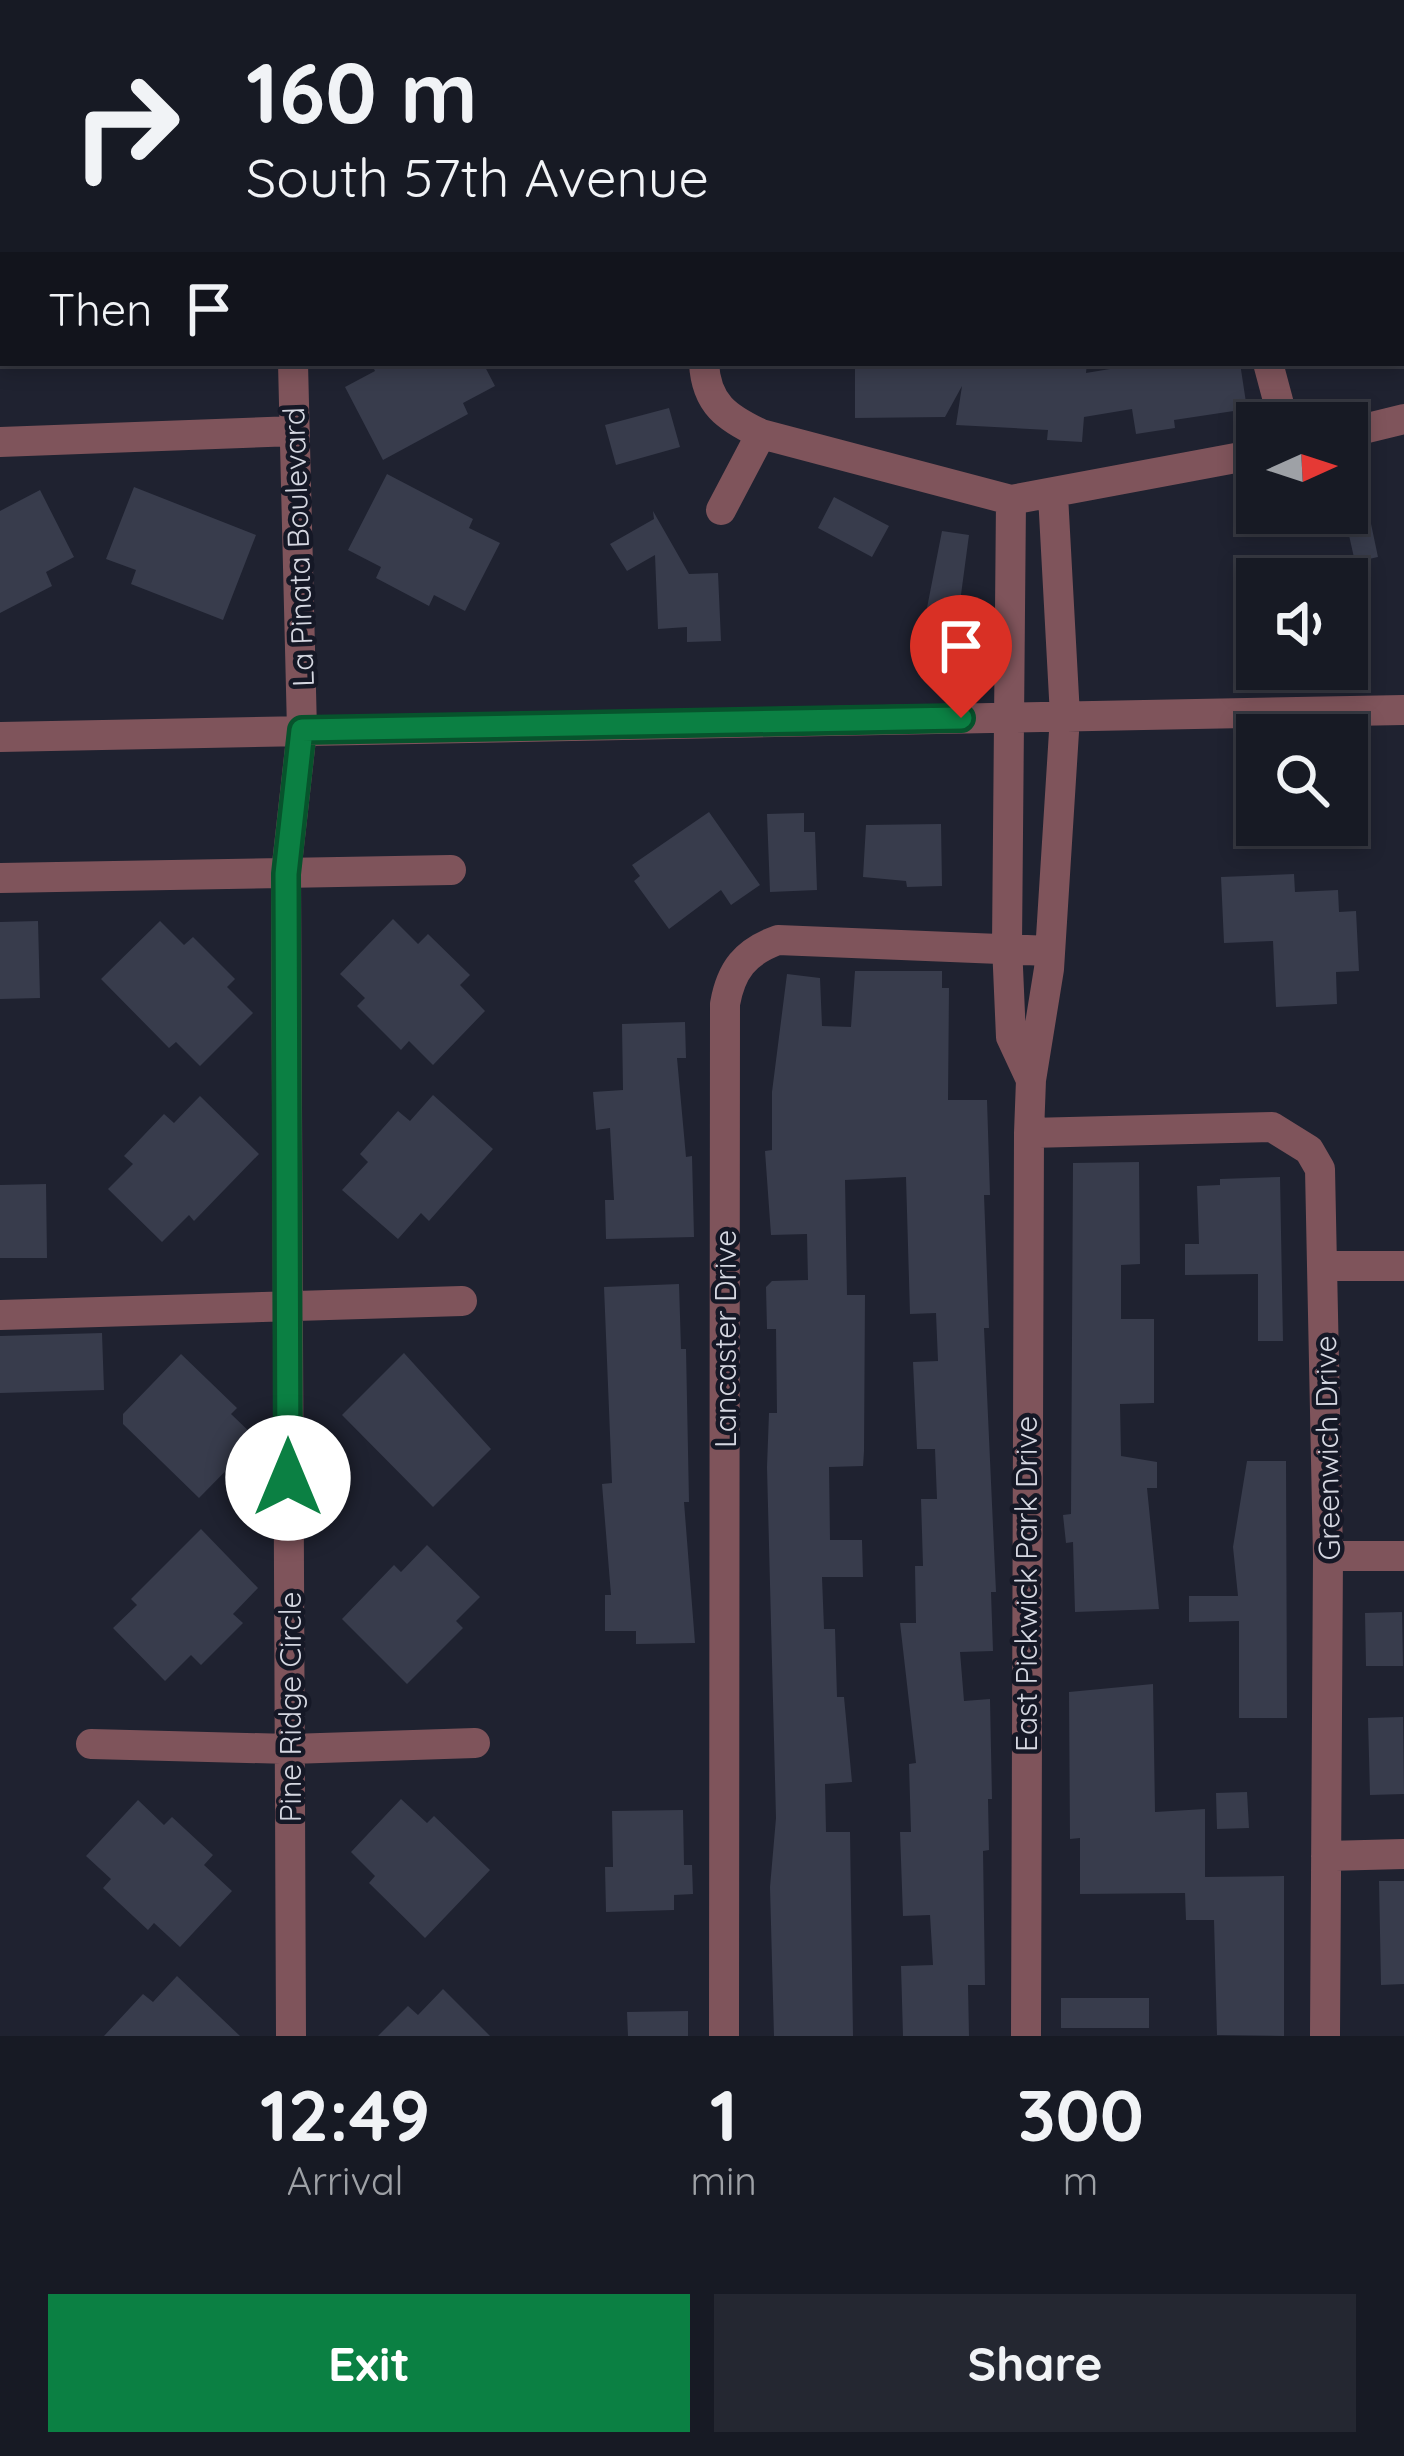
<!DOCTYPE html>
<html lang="en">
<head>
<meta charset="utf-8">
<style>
  body { margin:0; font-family:Quicksand,sans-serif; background:#242731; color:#f1f3f6; height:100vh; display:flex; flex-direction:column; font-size:45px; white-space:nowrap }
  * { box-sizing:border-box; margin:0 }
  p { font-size:39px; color:#9ea1a6 }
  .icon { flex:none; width:66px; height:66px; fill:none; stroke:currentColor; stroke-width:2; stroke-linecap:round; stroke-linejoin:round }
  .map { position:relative; height:2036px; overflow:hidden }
  .side { display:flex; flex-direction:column; background:#171a24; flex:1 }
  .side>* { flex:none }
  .top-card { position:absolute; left:0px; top:0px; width:1404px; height:366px; box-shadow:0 6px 18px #0003,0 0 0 3px #363841; background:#171a24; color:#f1f3f6; overflow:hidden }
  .needle { width:78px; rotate:87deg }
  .buttons { position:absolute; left:1236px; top:402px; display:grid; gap:24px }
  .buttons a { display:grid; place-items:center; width:132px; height:132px; border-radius:0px; background:#171a24; box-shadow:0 6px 18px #0003,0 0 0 3px #363841; font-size:60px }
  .pin { position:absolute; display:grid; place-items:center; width:102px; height:102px; color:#fff; margin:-123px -51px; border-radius:50% 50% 50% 0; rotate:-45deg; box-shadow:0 0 12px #0007 }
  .pin .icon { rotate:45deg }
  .me { position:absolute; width:132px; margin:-66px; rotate:0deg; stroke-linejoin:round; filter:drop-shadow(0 0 9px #0008) }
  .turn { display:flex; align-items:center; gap:42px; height:252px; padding:0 48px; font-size:54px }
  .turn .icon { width:156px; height:156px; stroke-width:2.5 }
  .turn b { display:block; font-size:84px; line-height:102px }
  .then { display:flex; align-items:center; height:114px; padding:0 48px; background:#0003; gap:24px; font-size:45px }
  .eta { display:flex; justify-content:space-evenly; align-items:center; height:204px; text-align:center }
  .eta b { font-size:72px; font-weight:700; line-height:84px }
  .primary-button { display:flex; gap:24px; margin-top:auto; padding:24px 48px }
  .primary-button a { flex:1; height:138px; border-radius:0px; background:#0b8043; color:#fff; font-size:48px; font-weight:700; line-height:138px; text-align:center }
  .primary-button a+a { background:#242731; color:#f1f3f6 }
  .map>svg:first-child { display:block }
  .building { fill:#383c4c }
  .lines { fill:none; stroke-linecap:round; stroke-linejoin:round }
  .minor { stroke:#7f545b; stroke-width:30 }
  .route-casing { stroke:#07532c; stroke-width:30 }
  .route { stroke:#0b8043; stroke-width:21 }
  .labels { text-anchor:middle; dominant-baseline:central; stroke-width:9; stroke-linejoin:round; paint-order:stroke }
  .street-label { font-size:30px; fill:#d5d7e1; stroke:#151826 }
</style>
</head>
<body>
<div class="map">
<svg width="1404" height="2036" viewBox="0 0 1404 2036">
  <rect width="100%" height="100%" fill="#1f2230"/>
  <path class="building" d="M371,363H483L495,386L463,403L468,414L383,460L345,387L375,371Z
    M855,363H1087L1086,373L1146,363H1240L1247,409L1174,420L1175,428L1136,434L1132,409L1084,417L1082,442L1047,440L1048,430L956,425L962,386L945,417L855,418Z
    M669,408L680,447L616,465L605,425Z
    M1358,462L1378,557L1355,562L1344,513L1347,464Z
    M387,474L473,519L469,528L500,543L465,611L434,595L429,606L376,578L381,567L348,550Z
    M134,487L256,535L223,620L131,584L136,570L106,559Z
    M40,490L74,557L46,572L52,586L0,613V511Z
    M834,497L889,526L872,557L818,528Z
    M653,511L689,574L718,573L721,641L687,642V627L658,629L655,555L627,571L610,544L654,519Z
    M942,531L969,535L958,617L926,613Z
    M709,812L760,885L731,905L721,890L669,929L634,881L640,876L632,865Z
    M804,813V832H815L817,890L770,892L767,814Z
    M941,824L942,886L907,887L906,881L863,877L866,825Z
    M1294,874L1295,892L1338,890L1339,912L1356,911L1359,971L1336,972L1337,1004L1276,1007L1273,941L1224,943L1221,877Z
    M393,919L418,944L428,934L470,975L460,985L485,1011L433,1065L409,1041L401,1050L357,1006L365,998L340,974Z
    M38,921L40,998L0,999V922Z
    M160,921L184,945L193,937L235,979L227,987L253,1013L200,1066L176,1042L169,1048L101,979Z
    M855,971H942V988H949L948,1100H987L990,1195H984L989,1328H984L996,1592H991L993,1651L960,1652L964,1701L990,1699L992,1799H988L989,1850L983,1851L985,1985H968L969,2036H903L901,1966L933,1965L930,1915L903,1916L900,1832H911L909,1764L916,1763L900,1623H916L915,1566H923L921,1499H937L935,1449H917L913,1362L938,1361L936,1313L910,1314L906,1177L845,1180L847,1295H865L864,1451L863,1466L829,1467L830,1540H862L863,1577H822L824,1629H835L837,1697H844L852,1782L825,1784L826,1832H850L853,2036H774L770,1887L776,1818L767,1467L769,1413H777L776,1329H767L766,1287L772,1281L808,1280L807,1234L771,1235L765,1151L772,1150V1092L787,974L820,978L822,1026L851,1027Z
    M685,1022L686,1058H677L686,1157L692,1156L694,1237L606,1239L605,1200H614L610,1128L596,1130L593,1092L623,1090L622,1024Z
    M433,1095L493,1149L429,1221L421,1213L398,1239L342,1190L368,1162L360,1154L398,1111L410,1121Z
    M200,1096L259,1154L194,1221L189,1215L162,1242L108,1189L133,1164L124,1156L164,1114L174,1123Z
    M1139,1162L1140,1264L1121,1265V1319H1154V1403L1120,1404L1121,1456L1157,1462V1488H1147L1159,1609L1075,1612L1073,1542L1066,1543L1063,1515L1071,1514L1073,1163Z
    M1280,1177L1283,1341H1258V1274L1185,1275V1244H1199L1197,1186L1220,1185V1179Z
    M46,1184L47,1258H0V1185Z
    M679,1284L681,1349H686L689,1502H684L695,1643L636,1644V1631H605V1595H611L602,1484L612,1483L604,1287Z
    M102,1333L104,1390L0,1393V1336Z
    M404,1353L491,1449L433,1507L342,1415Z
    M181,1354L237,1408L231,1414L257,1439L199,1498L123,1424V1414Z
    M1247,1461H1286L1287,1718H1239V1621L1189,1622V1596H1238L1233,1547Z
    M201,1529L258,1588L233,1614L243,1623L201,1665L191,1655L165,1681L113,1628L137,1605L131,1599Z
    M427,1545L480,1597L456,1621L463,1628L407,1684L342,1619L394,1565L401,1572Z
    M1402,1612L1403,1666H1366L1365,1613Z
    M1153,1684L1155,1812L1205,1809V1877L1284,1876V2036L1217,2035L1214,1920H1186L1185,1893L1080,1894V1838L1070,1839L1069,1692Z
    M1403,1717L1404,1794L1370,1795L1368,1718Z
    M1247,1792L1249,1828L1217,1829L1216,1793Z
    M401,1799L427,1823L434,1816L490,1870L425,1938L369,1883L375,1876L351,1852Z
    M138,1800L164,1825L172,1817L213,1855L204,1865L232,1891L180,1947L154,1923L148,1930L103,1888L111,1879L86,1856Z
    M683,1810L684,1865H692L693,1894L674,1895V1910L606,1912L605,1867H613L612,1811Z
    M1379,1881H1404V1984L1381,1985Z
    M177,1976L240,2036H104L143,1994L153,2002Z
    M443,1989L490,2036H378L408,2006L418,2015Z
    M1061,1998H1149V2028H1061Z
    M688,2011V2036H628L627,2012Z"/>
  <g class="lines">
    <path class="minor" d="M281,0V3
      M691,0V3
      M1251,3V0
      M704,363C706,404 727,418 761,434L1011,500L1257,454
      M1268,363L1284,423
      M1347,433L1404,419
      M0,442L295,431
      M1011,500L1007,945L1011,1037L1031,1080
      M721,510L761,434
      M0,737L1404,710
      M0,878L451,870
      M1029,1133L1272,1127L1309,1150L1320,1169L1328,1556L1325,2036
      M1325,1266H1404
      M0,1315L462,1301
      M1328,1556H1404
      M91,1744L290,1749L475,1743
      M1326,1856L1404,1854
      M291,2036L286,873L302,730L293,363
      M724,2036L725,1004C731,970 745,952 778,940L1050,951
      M1026,2036L1029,1133L1031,1080L1049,969L1065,716L1053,495"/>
  </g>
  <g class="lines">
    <g class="route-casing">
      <path id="route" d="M288,1478L286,874L302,730L961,718"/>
    </g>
    <use href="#route" class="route"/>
  </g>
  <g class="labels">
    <g class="street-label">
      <text transform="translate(298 547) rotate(-92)">La Pinata Boulevard</text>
      <text transform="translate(725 1339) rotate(-90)">Lancaster Drive</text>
      <text transform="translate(1327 1448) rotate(-91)">Greenwich Drive</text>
      <text transform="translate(1026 1584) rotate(-90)">East Pickwick Park Drive</text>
      <text transform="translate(290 1707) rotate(-90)">Pine Ridge Circle</text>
    </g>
  </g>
</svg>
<div class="buttons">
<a><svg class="needle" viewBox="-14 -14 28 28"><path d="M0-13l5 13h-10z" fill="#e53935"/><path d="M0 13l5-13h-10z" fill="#9ea1a6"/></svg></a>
<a><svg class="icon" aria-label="sound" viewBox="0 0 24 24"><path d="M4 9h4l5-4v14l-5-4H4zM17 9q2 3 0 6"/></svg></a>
<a><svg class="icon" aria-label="search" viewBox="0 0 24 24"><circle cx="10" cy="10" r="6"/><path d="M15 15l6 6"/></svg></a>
</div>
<div class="pin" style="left:961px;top:718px;background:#d93025"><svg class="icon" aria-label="arrive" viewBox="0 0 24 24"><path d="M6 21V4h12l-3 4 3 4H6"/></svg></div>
<svg class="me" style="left:288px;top:1478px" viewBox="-20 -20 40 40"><circle r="19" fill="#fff"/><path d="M0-13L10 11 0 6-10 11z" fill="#0b8043"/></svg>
<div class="top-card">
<div class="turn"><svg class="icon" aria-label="right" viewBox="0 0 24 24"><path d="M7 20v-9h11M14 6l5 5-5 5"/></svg><div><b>160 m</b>South 57th Avenue</div></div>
<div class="then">Then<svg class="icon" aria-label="arrive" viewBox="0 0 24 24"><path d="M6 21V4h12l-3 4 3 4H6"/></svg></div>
</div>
</div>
<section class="side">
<div class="eta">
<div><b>12:49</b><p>Arrival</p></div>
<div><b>1</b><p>min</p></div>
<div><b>300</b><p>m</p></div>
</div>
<div class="primary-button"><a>Exit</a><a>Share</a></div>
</section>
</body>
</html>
